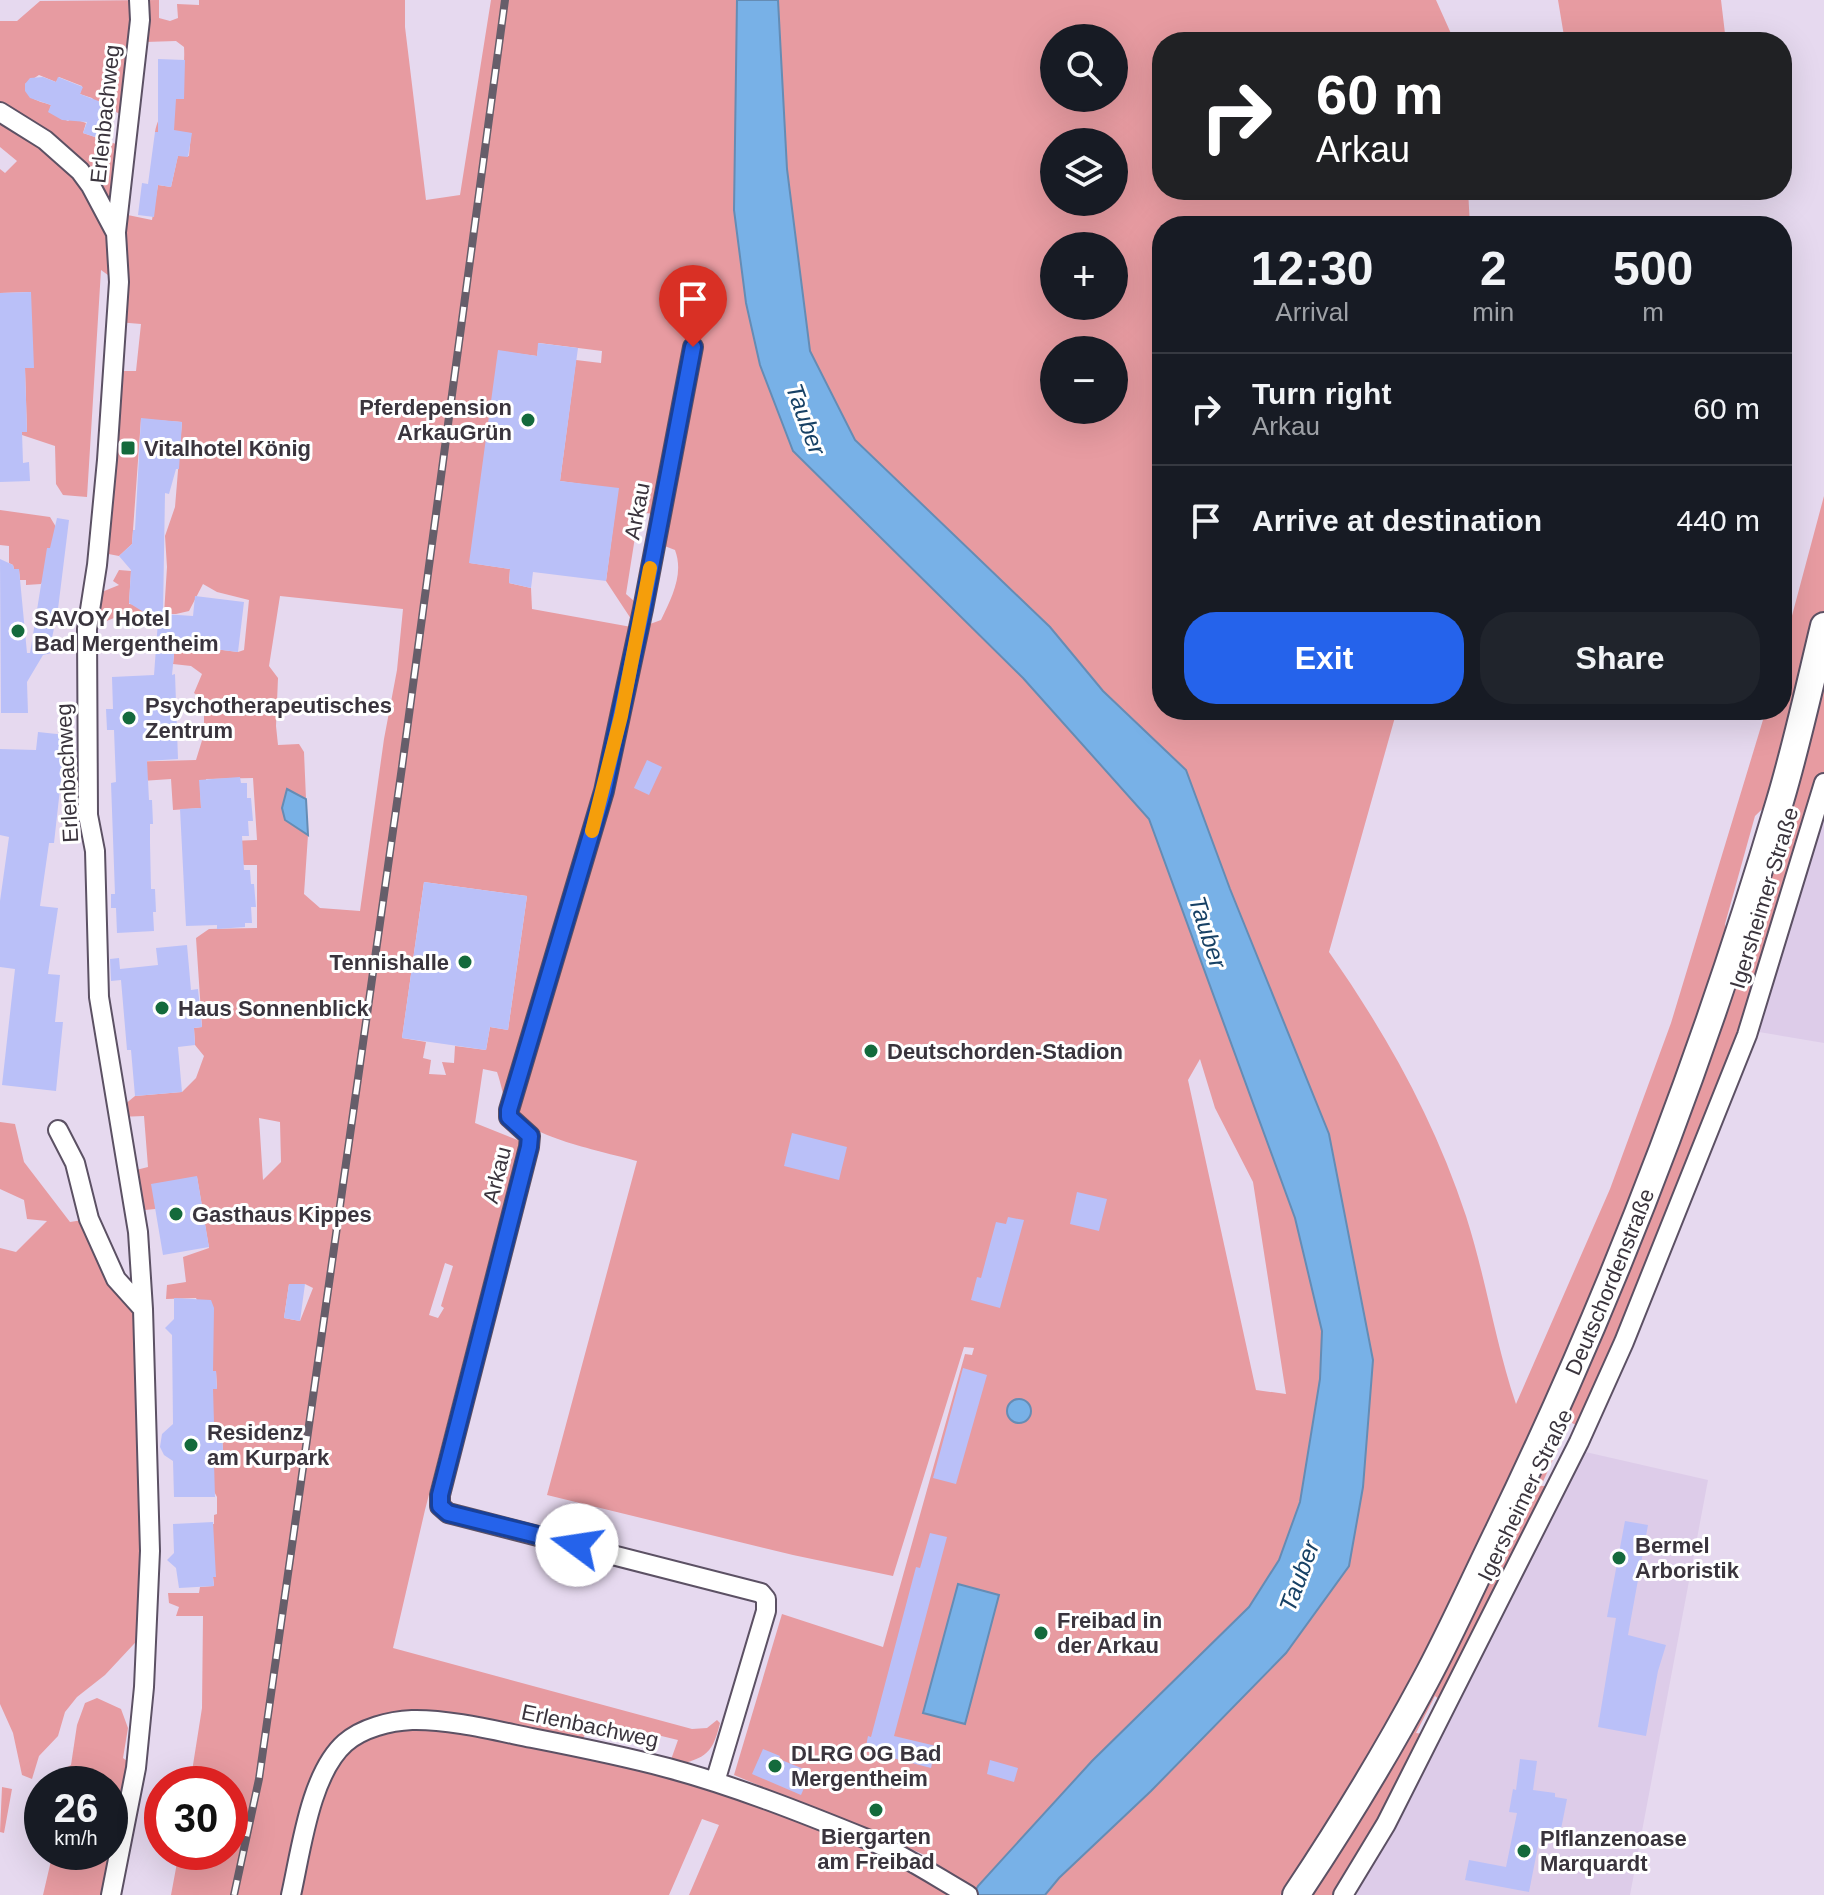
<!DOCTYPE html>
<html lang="en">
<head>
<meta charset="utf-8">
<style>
  body { margin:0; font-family:Arial,sans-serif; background:#20242c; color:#f1f3f6; height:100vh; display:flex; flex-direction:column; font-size:30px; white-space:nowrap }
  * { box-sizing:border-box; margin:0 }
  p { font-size:26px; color:#9ea1a6 }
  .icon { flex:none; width:44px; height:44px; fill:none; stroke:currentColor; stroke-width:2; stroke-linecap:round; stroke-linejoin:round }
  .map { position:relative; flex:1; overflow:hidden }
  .sheet { position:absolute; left:1152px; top:216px; width:640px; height:504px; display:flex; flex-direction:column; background:#171b24; border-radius:32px; box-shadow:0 8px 32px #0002 }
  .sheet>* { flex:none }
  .hud { position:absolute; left:1152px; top:32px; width:640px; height:168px; border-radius:32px; box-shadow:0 8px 32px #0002; background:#202124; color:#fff; overflow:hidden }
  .buttons { position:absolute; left:1040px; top:24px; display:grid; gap:16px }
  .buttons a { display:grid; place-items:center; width:88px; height:88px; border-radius:50%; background:#171b24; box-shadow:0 8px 32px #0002; font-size:40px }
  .speed { position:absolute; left:24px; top:1766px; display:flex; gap:16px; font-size:40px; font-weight:700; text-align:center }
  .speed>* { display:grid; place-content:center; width:104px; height:104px; border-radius:50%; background:#171b24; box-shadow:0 8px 32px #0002; line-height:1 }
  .speed small { font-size:20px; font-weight:400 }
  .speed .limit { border:12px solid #d22; background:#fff; color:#111 }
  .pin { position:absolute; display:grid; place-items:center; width:68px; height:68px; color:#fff; margin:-82px -34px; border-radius:50% 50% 50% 0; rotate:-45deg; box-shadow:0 0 8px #0007 }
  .pin .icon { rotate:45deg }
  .me { position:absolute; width:88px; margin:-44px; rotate:284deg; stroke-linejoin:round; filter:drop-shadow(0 0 6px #0008) }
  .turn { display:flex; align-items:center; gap:28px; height:168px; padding:0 32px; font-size:36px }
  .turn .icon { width:104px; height:104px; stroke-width:2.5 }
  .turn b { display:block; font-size:56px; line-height:68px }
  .eta { display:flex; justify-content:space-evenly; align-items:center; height:136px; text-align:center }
  .eta b { font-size:48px; font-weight:600; line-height:56px }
  .action { display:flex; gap:16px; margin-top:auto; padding:16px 32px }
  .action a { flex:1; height:92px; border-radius:32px; background:#2563eb; color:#fff; font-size:32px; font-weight:600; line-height:92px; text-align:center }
  .action a+a { background:#20242c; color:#f1f3f6 }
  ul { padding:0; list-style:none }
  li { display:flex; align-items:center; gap:24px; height:112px; padding:0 32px; border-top:2px solid #363941 }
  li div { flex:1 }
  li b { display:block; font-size:30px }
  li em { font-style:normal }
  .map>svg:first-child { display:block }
  .built { fill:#ddcce9 }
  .green { fill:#e79ba1; fill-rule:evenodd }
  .water { fill:#78b1e7; stroke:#658cb4; stroke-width:2 }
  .building { fill:#bac0f8 }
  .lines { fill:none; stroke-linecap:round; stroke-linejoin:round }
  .street-casing { stroke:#5c5164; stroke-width:22 }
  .secondary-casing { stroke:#5c5164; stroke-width:30 }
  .street { stroke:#fff; stroke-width:18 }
  .secondary { stroke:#fff; stroke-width:26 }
  .rail-casing { stroke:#665e6a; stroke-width:8 }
  .rail { stroke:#fff; stroke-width:5; stroke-dasharray:15; stroke-linecap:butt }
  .route-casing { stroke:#184099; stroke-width:20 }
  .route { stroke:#2563eb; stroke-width:14 }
  .slow { stroke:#f59e0b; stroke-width:14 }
  .poi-dot { fill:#146a3c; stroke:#fff; stroke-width:3 }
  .labels { text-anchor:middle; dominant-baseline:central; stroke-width:6; stroke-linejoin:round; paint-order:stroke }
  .street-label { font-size:22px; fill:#3a343d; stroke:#fff }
  .poi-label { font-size:22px; font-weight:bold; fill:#3a343d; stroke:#fff; text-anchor:start }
  .water-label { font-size:24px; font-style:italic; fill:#174165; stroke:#fff }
</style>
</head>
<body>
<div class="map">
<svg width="1824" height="1895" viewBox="0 0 1824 1895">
  <rect width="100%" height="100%" fill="#e6d9ef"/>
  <path class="built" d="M1824,809V1043L1759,1032Z
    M1581,1451L1708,1480L1630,1895H1356Z"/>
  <path class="green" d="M159,0V18L170,21L178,18L177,4L199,5V0H405V27L426,200L460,195L491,0H737L734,210L746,303L760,365L1023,678L1149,819L1295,1218L1322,1331L1320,1379L1300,1502L1279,1560L1249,1607L973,1895H689L719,1825L702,1819L669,1895H171L179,1852H230V1784H190L202,1708L203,1616H176L179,1607L169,1603L168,1593H199L200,1587L214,1586L213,1577H216L199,1525L214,1524V1515L217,1514V1497L199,1463L219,1462V1452L223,1451L222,1434H219L218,1423L199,1424L213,1399V1389L217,1388L216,1371H213L211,1300H197L196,1298L166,1299L167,1285L186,1282L183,1257L209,1248L197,1177L155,1209L135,1211L128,1172L148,1167L144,1116L119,1117L118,1110L135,1096L182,1092L196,1078L204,1056L195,1045L194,1028L202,1027L196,938L209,929L257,928V865H244L207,842L257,840L253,778L206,779V783L200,784L201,808L173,810L171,779L127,782L123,762L196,760L204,734V700L194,693L202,674L191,666L173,664L175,644L238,652L244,650L249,600L217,592L203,584L189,611L176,614H164L167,567L165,536L175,507L182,422L141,419L132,544L119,556L98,552L113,371H136L141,324L117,322L119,283L101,270L87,497L63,495L56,484L55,446L22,435V432H27L25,368L31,292L0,293V169L5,173L17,161L0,147V21H17L40,1ZM176,41L184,47C185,62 183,86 175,99C166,114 159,112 155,132L191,133L189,156L178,155L171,187L158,185L152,220L118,213L125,147L83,133L86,123L72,118L68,121L49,112L51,105C39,101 25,99 25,84L39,75L56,82L59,77L82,86L80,94L92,98L97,104L110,97L116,112L128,118L145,42ZM539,343L602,351L601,363L576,360L560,481L618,489L606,581L637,628L532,609L531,588L509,583L510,569L470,563L499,351L537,356ZM639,512L660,515L662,545L675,550C684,574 672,597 661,620L639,628L643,609L626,594ZM280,596L403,609L397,670L384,739L360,911L320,908L304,894L308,835L285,820L287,790L306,799L304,752L299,744L278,745L276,726L278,678L269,666ZM424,882L527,896L508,1030L490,1027L486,1050L455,1046L454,1063L442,1062L446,1075L429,1074L431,1060L423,1058L426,1042L402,1038ZM1200,1059L1215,1108L1253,1182L1286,1394L1256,1390L1188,1080ZM483,1069L497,1072C501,1083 503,1097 508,1107C523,1137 606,1152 637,1161L547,1495L793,1555L893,1576L964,1347L974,1348L972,1355L965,1354L883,1647L782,1614L734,1775L932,1858L926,1870L671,1767C702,1758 712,1758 720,1723L717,1720L707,1728L692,1729L393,1648L425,1510L520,1141L475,1123ZM259,1118L280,1122L281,1162L263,1180ZM445,1263L453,1266L441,1306L444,1308L438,1318L429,1315ZM289,1284H305L313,1288L300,1321L284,1318ZM591,1719L678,1740L668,1768L580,1747Z
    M778,0H1436L1453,38L1551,42H1162V190H1468L1470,226H1162V710H1397L1329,952C1387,1035 1434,1119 1466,1216C1486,1278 1495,1342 1516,1404L1610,1189L1671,1023L1766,710H1782V653L1824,496V783L1747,1035L1624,1342L1343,1895H1305L1318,1860L1280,1895H1045L1363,1487L1230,889L1186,770L1103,691L1050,627L855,440L810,351L787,169ZM1054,38H1114V98H1054ZM1054,142H1114V202H1054ZM1054,246H1114V306H1054ZM1054,350H1114V410H1054ZM1782,790L1729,961L1725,924L1755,816ZM1570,1422L1576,1425L1546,1486H1541ZM1435,1696L1440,1700L1423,1734L1416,1733Z
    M1558,0H1721L1726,42H1565Z
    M0,510L50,517L65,542L41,584L26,585V580H20L19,570L14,569L13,565L9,563V546L0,545Z
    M119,570L131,571L129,604L142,605V611L158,621L114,618L87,629L92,596L119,585L113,581Z
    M0,1122L15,1124L24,1162L70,1222L89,1219L143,1309L147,1630L105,1675L77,1697L65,1712L58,1736L39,1756L32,1779L22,1775L13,1733L0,1704V1248L16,1252L47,1221L27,1219L24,1200L0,1189Z
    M97,1698L121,1709L128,1728L123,1758L136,1768L111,1895H43L53,1852H110V1784H57L58,1772L71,1765L77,1725L85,1703Z
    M2,1787L12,1789L4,1833L0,1832Z"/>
  <path class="water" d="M737,0H778L787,169L810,351L855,440L1050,627L1103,691L1186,770L1230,889L1329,1134L1373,1360L1363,1487L1349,1566L1286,1653L1151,1791L1059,1878L1045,1895H973L978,1886L1092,1761L1249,1607L1279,1560L1300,1502L1320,1379L1322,1331L1295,1218L1149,819L1023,678L793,451L760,365L746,303L734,210Z
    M287,789L306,799L308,835L285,820L282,808Z
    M1007 1411a12 12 0 1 1 24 0a12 12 0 1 1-24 0Z
    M958,1584L999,1595L965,1724L923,1713Z"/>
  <path class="building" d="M158,59L185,60L184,99H176L174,130L192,133L188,157L178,156L171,187L158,185L154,217L138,215L142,183L148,184L155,132H158Z
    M43,77L56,82L58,77L83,87L80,94L101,102L110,97L116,112L105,117L98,138L83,133L87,122L62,120L48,112L51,105L30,98L25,91V84L30,78Z
    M31,292L34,368H25L27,432H22L23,463L29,462L30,481L0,482V293Z
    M538,343L578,348L560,481L619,488L606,581L533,572L531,588L509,583L510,569L469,563L498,350L537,356Z
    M141,418L182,422L179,469H176L169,494L165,493L163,614L193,616L195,596L244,602L238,652L175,644L172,675L175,674L178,759L147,761L149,800H152L153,824H150V843L151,889H155L156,912H153L154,931L117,933L116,908H111V894H115L111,783L116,782L114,730H107L106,709H113L112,677L154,675L158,621L129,603L131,570L119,556L132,544L133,530H135Z
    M57,518L69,520L58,609L52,638L58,640L55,652L43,655L27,682L28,713H1L0,559L13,565L14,569H19L27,653H30L47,548H50Z
    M38,732L66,735L54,843H49L40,906L58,908L48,974L60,975L55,1022H63L56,1091L2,1085L15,969L0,967V901L9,837L0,835V749L36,750Z
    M647,760L662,767L649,795L634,788Z
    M240,777L241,783H247V798H251L253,821H248L249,836H242L244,870H250L251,884H254L256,907H251L252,923H245V927L217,929V925L186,926L180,809L201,808L199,780Z
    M424,882L527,896L508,1030L490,1027L486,1050L402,1038Z
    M187,945L191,990L198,989L202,1027L194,1028L195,1045L178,1047L182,1092L135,1096L131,1050H127L121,980L111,981L110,959L119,958L120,969L158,965L156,948Z
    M792,1133L847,1147L839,1180L784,1166Z
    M197,1176L209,1247L163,1255L151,1184Z
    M1077,1192L1107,1199L1099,1231L1070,1224Z
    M1008,1217L1024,1220L1000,1308L971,1300L977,1277L981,1278L996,1222L1006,1224Z
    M289,1284H305L300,1321L284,1318Z
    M174,1298L211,1300L214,1308L213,1371H216L217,1389H213L214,1423H219V1434H222L223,1451L219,1452V1462L214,1463L215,1497H174L173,1461L164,1455L160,1447L162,1434L173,1424L172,1335L165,1328L174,1319Z
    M963,1368L987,1375L956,1484L933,1478Z
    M1625,1521L1648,1525L1628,1635L1666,1645L1658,1671L1646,1736L1598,1727L1616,1618L1607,1617Z
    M213,1522L216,1577H213L214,1586L179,1588L176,1568L167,1560L174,1553L173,1524Z
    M930,1533L947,1537L894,1736L936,1746L931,1768L865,1751L868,1736L871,1737L916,1567L920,1568Z
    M763,1749L780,1756L779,1759L811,1772L801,1795L752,1774Z
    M1520,1759L1537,1761L1533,1790L1555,1793V1797L1567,1799L1559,1839L1540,1836L1529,1892L1465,1880L1469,1860L1506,1867L1517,1813L1509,1812L1513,1789L1516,1790Z
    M990,1760L1018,1768L1014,1782L987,1774Z"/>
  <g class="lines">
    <g class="street-casing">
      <path id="street" d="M0,112L45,140L80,171L91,186L116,233L119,282L107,460L97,565L87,629L88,815L95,851L99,997L138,1232L143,1309L150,1551L144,1687L136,1768L111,1895
        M116,232L140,20L139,0
        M693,347L643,609L604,791L509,1110V1117L530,1136L529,1147L440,1495V1506L448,1513L761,1593L766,1599V1611L715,1782
        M58,1130L75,1163L89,1219L116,1279L143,1309
        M291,1895C301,1851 310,1774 345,1743C362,1728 390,1721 412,1720C448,1719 497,1731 532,1738C578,1747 623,1756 668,1768C735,1786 803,1813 867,1839C902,1854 935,1876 968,1895
        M1343,1895L1386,1824L1579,1442L1624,1342L1747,1035L1824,783"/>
    </g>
    <g class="secondary-casing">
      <g id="secondary">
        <path id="s1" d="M1296,1895C1342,1826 1386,1754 1425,1681C1451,1633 1474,1581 1498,1532C1612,1297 1706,1051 1780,801C1797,744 1810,684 1824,626"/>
      </g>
    </g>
    <use href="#street" class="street"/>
    <use href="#secondary" class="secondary"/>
    <g class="rail-casing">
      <path id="rail" d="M234,1895L259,1779L402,767L505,0"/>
    </g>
    <use href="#rail" class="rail"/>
  </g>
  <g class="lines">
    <g class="route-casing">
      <path id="route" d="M577,1545L448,1513L440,1506V1495L529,1147L530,1136L509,1117V1110L604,791L643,609L693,347"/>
    </g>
    <use href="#route" class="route"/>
    <path class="slow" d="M592,831L621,716L650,568"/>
  </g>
  <g class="poi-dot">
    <circle cx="528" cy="420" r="8"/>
    <rect x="120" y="440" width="16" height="16" rx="4"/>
    <circle cx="18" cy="631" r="8"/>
    <circle cx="129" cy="718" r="8"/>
    <circle cx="465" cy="962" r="8"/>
    <circle cx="162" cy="1008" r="8"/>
    <circle cx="871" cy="1051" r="8"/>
    <circle cx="176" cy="1214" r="8"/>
    <circle cx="191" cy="1445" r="8"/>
    <circle cx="1619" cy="1558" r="8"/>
    <circle cx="1041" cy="1633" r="8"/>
    <circle cx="775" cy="1766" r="8"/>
    <circle cx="876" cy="1810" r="8"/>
    <circle cx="1524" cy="1851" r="8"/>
  </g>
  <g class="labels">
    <g class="street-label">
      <text transform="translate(105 114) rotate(-84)">Erlenbachweg</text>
      <text transform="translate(637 511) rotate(-79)">Arkau</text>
      <text transform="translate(67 773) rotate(-93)">Erlenbachweg</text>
      <text transform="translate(1764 898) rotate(-73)">Igersheimer Straße</text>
      <text transform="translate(497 1175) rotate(-76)">Arkau</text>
      <text stroke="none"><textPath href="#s1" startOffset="690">Deutschordenstraße</textPath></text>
      <text transform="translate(1525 1495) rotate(-64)">Igersheimer Straße</text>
      <text transform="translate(590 1726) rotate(12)">Erlenbachweg</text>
    </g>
    <g class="poi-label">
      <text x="512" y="407" text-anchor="end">Pferdepension<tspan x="512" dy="25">ArkauGrün</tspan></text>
      <text x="144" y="448">Vitalhotel König</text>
      <text x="34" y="618">SAVOY Hotel<tspan x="34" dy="25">Bad Mergentheim</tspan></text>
      <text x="145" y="705">Psychotherapeutisches<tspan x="145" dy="25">Zentrum</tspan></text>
      <text x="449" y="962" text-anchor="end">Tennishalle</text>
      <text x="178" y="1008">Haus Sonnenblick</text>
      <text x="887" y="1051">Deutschorden-Stadion</text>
      <text x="192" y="1214">Gasthaus Kippes</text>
      <text x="207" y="1432">Residenz<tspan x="207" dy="25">am Kurpark</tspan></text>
      <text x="1635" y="1545">Bermel<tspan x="1635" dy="25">Arboristik</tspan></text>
      <text x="1057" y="1620">Freibad in<tspan x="1057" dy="25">der Arkau</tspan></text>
      <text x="791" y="1753">DLRG OG Bad<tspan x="791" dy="25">Mergentheim</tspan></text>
      <text x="876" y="1836" text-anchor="middle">Biergarten<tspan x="876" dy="25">am Freibad</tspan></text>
      <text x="1540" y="1838">Plflanzenoase<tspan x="1540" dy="25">Marquardt</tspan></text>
    </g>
    <g class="water-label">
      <text transform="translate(806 419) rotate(70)">Tauber</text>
      <text transform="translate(1208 932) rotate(72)">Tauber</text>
      <text transform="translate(1299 1576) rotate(-70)">Tauber</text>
    </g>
  </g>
</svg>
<div class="buttons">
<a><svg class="icon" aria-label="search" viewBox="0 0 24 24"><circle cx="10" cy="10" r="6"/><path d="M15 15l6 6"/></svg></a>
<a><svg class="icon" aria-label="layers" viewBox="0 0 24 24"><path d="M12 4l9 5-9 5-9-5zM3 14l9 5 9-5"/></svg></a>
<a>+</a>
<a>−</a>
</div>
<div class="speed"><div>26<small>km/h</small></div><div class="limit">30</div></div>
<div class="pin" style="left:693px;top:347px;background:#d93025"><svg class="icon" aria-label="arrive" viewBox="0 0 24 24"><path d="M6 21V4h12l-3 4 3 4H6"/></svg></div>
<svg class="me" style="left:577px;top:1545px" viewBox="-20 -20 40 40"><circle r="19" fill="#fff"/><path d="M0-13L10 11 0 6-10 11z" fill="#2563eb"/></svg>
<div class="hud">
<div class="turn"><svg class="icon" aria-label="right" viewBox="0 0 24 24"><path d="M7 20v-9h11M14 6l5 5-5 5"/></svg><div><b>60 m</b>Arkau</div></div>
</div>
<section class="sheet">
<div class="eta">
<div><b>12:30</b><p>Arrival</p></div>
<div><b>2</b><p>min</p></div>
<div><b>500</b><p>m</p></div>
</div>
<ul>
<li><svg class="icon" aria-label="right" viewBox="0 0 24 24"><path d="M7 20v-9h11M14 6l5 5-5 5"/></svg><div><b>Turn right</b><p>Arkau</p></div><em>60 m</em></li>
<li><svg class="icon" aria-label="arrive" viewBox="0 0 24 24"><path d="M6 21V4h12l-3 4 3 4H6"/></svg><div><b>Arrive at destination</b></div><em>440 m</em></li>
</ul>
<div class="action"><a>Exit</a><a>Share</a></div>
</section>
</div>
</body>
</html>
